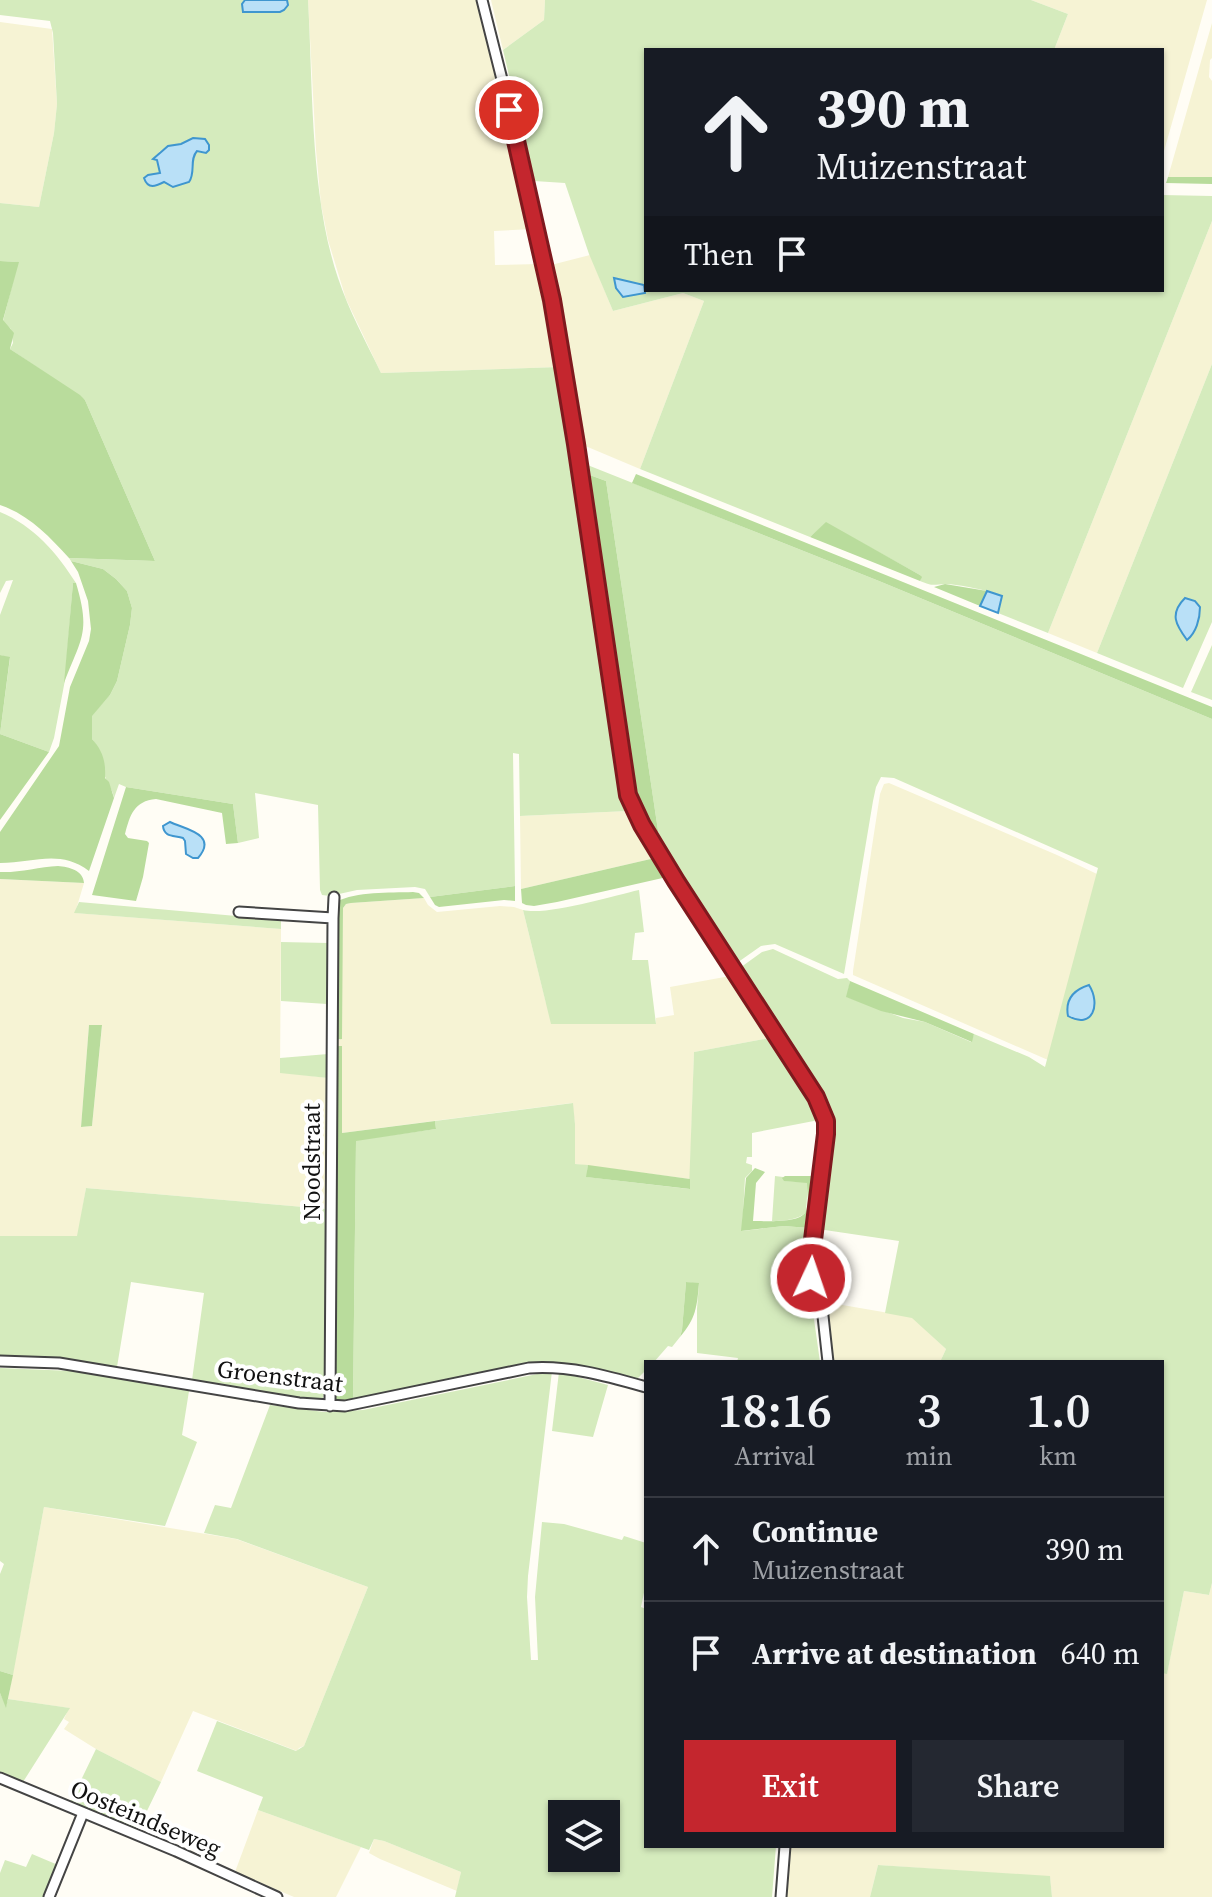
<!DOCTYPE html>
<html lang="en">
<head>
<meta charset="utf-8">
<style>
  body { margin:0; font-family:"Source Serif 4",serif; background:#242831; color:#f1f3f6; height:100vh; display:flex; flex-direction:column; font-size:30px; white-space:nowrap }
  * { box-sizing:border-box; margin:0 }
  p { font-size:26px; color:#9ea1a6 }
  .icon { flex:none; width:44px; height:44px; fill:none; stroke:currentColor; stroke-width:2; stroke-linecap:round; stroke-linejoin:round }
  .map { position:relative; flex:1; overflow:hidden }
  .details { position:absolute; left:644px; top:1360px; width:520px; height:488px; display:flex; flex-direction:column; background:#171b24; border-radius:0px; box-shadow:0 2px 6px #0004 }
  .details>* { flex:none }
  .banner { position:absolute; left:644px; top:48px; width:520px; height:244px; border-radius:0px; box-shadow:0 2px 6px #0004; background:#171b24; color:#f1f3f6; overflow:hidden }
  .buttons { position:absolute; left:548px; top:1800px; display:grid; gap:16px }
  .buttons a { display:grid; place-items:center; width:72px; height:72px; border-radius:0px; background:#171b24; box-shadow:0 2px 6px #0004; font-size:40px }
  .pin { position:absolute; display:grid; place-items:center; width:68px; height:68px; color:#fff; margin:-34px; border:4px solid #fff; border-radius:50%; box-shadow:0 2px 8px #0007 }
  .me { position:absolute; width:88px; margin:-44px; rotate:3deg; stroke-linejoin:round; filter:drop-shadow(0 0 6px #0008) }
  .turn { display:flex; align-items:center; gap:28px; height:168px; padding:0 40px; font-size:36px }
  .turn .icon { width:104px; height:104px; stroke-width:2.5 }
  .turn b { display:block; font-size:56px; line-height:68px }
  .then { display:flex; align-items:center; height:76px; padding:0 40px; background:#0003; gap:16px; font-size:30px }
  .eta { display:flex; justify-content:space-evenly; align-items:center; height:136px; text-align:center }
  .eta b { font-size:48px; font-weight:600; line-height:56px }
  .primary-button { display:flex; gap:16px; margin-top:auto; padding:16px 40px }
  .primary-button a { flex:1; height:92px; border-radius:0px; background:#c4262e; color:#fff; font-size:32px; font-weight:600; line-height:92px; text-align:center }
  .primary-button a+a { background:#242831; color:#f1f3f6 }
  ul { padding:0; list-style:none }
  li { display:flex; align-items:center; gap:24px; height:104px; padding:0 40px; border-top:2px solid #363941 }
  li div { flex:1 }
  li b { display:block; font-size:30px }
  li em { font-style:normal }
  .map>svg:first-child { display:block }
  .farmland { fill:#f6f3d4; fill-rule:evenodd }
  .green { fill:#d5ebbd; fill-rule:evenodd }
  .forest { fill:#b9dc9c }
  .water { fill:#b9e0f7; stroke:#3f96cf; stroke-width:2 }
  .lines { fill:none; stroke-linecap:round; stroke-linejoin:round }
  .minor-casing { stroke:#444; stroke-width:13 }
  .minor { stroke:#fff; stroke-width:9 }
  .route-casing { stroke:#7f191e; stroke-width:20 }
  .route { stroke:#c4262e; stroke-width:14 }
  .labels { text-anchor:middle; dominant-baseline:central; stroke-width:8; stroke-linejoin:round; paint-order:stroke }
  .street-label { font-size:24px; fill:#111; stroke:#fff }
</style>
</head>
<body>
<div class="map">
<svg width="1212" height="1897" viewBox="0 0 1212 1897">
  <rect width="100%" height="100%" fill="#fffdf5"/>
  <path class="farmland" d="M308,0H477L532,229L494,231L495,265L539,264L559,367L381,373L346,299L328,240L321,204L316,150Z
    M491,0H545L544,20L503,50Z
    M1031,0H1207L1162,158V50H1054L1068,14Z
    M0,22L52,29L57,104L54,133L39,207L0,203Z
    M1212,23V58L1210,60L1209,77L1212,81V177H1168Z
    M1212,221V364L1097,653L1048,633Z
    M590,255L613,311L683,293L704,301L640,469L583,445L577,404L551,265Z
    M889,783L1057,855L1097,874L1048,1060L853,975V971L880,794L884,784Z
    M628,811L637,830L655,858L521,889L520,816Z
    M0,879L84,883L75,913L281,929L280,1072L328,1078L327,1209L86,1188L78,1236H0ZM89,1025L102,1026L92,1126L81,1127Z
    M424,898L428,905L437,912L500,906L514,907L523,910L546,1003L656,1023V1018L674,1015L670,987L730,976L770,1038L694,1052L690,1179L575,1164V1124L572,1103L342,1133V1046H334V1040H340L343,908L346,904L351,903Z
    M825,1302L912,1317L946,1349L940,1362H831Z
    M44,1507L236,1539L368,1587L304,1746L299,1748L297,1751L193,1711L161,1782L96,1749L64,1729L69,1722L64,1719L69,1708L8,1699Z
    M1212,1583V1897H1052L1050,1877L878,1865L870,1897H786L790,1846H1162V1673H1167L1184,1591L1209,1595Z
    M258,1810L361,1847L336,1897H294L235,1872Z
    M374,1839L384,1841L461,1872L457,1891L380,1859L369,1853Z"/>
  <path class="green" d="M0,0H245L243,1V12L247,13L280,12L288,1L287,0H308C313,88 310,195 338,278C349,311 366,342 381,373L559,367L607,697L620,778L628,811L520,816L519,754L513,753L515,886L430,897L425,889L415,887L357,890L330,896L322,895L320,890L318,805L255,793L259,838L238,843L233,804L126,787L119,784L114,798C113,791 109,786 106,779C100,766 102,750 92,739V715L110,695L117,681L130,625L132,608L127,591L116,579L103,569L71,561L69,558L155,561L85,400L10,349L13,343L11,329L4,324L3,321L18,262L0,261V203L39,207L54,133L57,104L53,33L50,21L0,15ZM193,138L206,152L197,151L192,157L193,168L189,182L173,187L164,181L150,186L145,181L160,173L157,160L159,152L168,146L181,144Z
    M545,0H1031L1068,14L1054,50H646V290H1162V195L1212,196V221L1048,633L998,613L1002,596C991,591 958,584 945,584C933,585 932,586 920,581L921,577L920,575L826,523L810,537L640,469L704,301L683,293L613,311L589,254L565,183L534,181L503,50L544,20Z
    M1212,364V622L1183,688L1097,653Z
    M585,464L879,581L1212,719V1583L1209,1595L1184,1591L1167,1674L1162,1673V1362H940L946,1349L912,1318L885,1313L899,1241L818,1229L829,1123L737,970L762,952L773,949L838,979L847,978L850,981L847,997L903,1018L925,1022L971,1042L974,1034L1029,1057L1045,1067L1098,868L894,778L881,777L876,787L873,801L844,974L775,944L761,946L734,965L695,904L660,844L606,481L587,474Z
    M0,512C34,526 57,553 76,583H73L65,680L54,738L49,752L0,734L10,658L0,655V615L13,580L6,581L0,593Z
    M1212,645V700L1191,692Z
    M639,890L644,932L635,933L632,960H648L656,1024H551L523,910C547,916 612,896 639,890Z
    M79,902L281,920V929L74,913Z
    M281,942L328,943L327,1004L281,1001Z
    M770,1038L814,1107L819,1120L752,1133V1157H747L746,1163L752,1165V1171L745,1178L742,1231L784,1226L809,1228L804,1274L807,1290L812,1305L820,1362H737L738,1358L697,1353V1309L699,1284L686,1282L682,1330L680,1337L672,1347L668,1346L654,1362H646V1370L635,1381C602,1372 571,1362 537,1363L353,1401L356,1140L436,1129L435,1121L573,1103L575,1124V1164L588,1165L587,1177L689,1189L694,1052Z
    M328,1054V1078L280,1073V1058Z
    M775,1176L783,1177L785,1181L808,1182L806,1212C799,1220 783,1221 772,1221Z
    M86,1188L327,1209L325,1391L322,1401L283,1396L192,1380L204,1293L131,1282L117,1367L61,1359L0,1357V1236H77Z
    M0,1368L72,1371L189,1391L182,1435L197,1442L165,1526L44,1507L13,1675L0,1671V1574L4,1564L0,1561Z
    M552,1371L528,1576L527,1597L531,1660H538L535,1597L542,1522L564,1524L622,1540L624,1536L646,1543V1583L641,1607L646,1609V1846H776L772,1897H455L461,1872L384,1841L374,1839L369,1850L258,1810L263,1797L197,1771L217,1721L296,1751L304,1746L368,1587L237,1539L204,1533L215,1505L231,1508L270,1405L324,1412L363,1410ZM562,1814H606V1858H562Z
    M559,1372L608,1385L593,1437L552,1431Z
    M0,1693L6,1706L8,1699L70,1708L23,1782L0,1773Z
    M96,1749L161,1782L145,1815L135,1829L70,1803Z
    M32,1854L58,1865L45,1897H0V1873L5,1860L26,1867Z
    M878,1865L1050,1876L1052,1897H870Z"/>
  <path class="forest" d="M1168,177H1212V184L1166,183Z
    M0,261L19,262L3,320L14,333L10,349L80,395L85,400L155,561L69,558C48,535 29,515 0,505Z
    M587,474L606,481L660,844L644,819L633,790L617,687Z
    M636,474L1212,707V719L879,581L632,483Z
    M826,522L920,575L922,577L920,581L810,537Z
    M71,561L103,569L116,579L127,591L132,608L130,625L117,681L110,695L92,716V739C103,751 106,762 105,778L109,782L114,798L89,871C59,849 34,863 0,863V832L59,746L70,687L89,641L91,629L88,601L78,572Z
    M73,583H76C91,633 81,638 64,683Z
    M945,584L987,591L980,606L934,587Z
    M0,655L10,657L0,734L49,752L0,820Z
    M126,787L233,804L238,843L226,844L222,813L156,799C134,801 130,815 125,834L128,838L147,841L149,843L143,877L136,901L92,895Z
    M655,858L667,877L557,902L534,906L526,905L522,903L521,889Z
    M58,866C69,867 83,870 84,883L0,879V872C18,873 39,867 58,866Z
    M515,886V901L504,900L439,907L435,905L430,897Z
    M413,892L419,893L424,898L351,903L346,904L343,908L342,1039L334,1040L336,902C357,891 389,893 413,892Z
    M850,981L974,1034L972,1042L925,1022L881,1011L846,997Z
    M89,1025H102L92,1126L81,1127Z
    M334,1046H342V1133L435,1121L436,1129L356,1141L353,1401L332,1402Z
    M588,1165L690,1179V1189L586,1177Z
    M755,1168L765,1172L756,1183L753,1221C765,1221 796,1223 804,1214C810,1209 807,1190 807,1183L784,1181L782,1178L785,1176H815L809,1228L784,1226L741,1231L746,1178Z
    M686,1282L699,1283C697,1307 696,1318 680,1337L682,1330Z
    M0,1671L13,1675L6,1708L0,1693Z"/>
  <path class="water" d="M245,0H287L288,5L284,10L280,12H243L242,4Z
    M193,138L205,139L209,145V150L206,153L197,151C189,160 196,172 189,182L173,187L164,182C156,186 148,190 144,178L148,175L160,173L157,160L153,159L168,146L181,144Z
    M614,278L644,285L645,293L623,297L616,288Z
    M987,591L1002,596L998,613L980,606Z
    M1185,598L1195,601L1200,607C1200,619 1196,633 1187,640C1176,625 1169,614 1185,598Z
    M170,822C184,829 219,834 198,858H193L186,854L185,841L183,838C175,835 164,838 163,826Z
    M1089,985C1101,1004 1093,1030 1068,1016C1065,1000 1073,990 1089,985Z"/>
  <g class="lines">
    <g class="minor-casing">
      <path id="minor" d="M482,0C507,100 534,201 552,302C583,466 603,631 628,795L642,825L676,881L816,1097L826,1121V1134L811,1256V1278L822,1307L828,1362
        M239,912L333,918
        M0,1361L59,1363L299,1403L345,1406L529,1368C569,1365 607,1376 646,1387
        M330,1406L333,918L334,897
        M0,1778L176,1851L277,1897
        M49,1897L83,1813
        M781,1897L785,1846"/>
    </g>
    <use href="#minor" class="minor"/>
  </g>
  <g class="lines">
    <g class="route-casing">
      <path id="route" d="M509,110L552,300L576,444L628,795L642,825L676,881L816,1097L826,1121V1134L811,1256V1278"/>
    </g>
    <use href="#route" class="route"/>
  </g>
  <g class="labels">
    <g class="street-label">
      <text transform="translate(311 1162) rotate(-90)">Noodstraat</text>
      <text transform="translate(280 1376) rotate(7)">Groenstraat</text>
      <text transform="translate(146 1818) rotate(23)">Oosteindseweg</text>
    </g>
  </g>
</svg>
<div class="buttons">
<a><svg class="icon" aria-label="layers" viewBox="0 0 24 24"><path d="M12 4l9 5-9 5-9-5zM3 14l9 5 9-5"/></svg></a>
</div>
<div class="pin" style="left:509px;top:110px;background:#d93025"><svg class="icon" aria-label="arrive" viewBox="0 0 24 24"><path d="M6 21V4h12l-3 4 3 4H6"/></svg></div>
<svg class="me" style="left:811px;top:1278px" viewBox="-20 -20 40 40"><circle r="17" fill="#c4262e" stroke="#fff" stroke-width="3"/><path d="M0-11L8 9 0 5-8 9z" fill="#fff"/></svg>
<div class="banner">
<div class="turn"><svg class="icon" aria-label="ahead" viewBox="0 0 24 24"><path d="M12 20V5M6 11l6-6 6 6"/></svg><div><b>390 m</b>Muizenstraat</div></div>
<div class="then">Then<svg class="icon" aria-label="arrive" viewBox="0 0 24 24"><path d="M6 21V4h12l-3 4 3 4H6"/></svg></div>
</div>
<section class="details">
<div class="eta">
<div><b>18:16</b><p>Arrival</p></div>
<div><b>3</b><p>min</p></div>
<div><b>1.0</b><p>km</p></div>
</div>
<ul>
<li><svg class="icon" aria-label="ahead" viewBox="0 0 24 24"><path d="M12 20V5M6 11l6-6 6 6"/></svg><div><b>Continue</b><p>Muizenstraat</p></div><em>390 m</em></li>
<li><svg class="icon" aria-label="arrive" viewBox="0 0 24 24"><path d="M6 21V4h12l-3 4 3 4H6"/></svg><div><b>Arrive at destination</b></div><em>640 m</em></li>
</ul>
<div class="primary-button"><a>Exit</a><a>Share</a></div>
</section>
</div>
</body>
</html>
